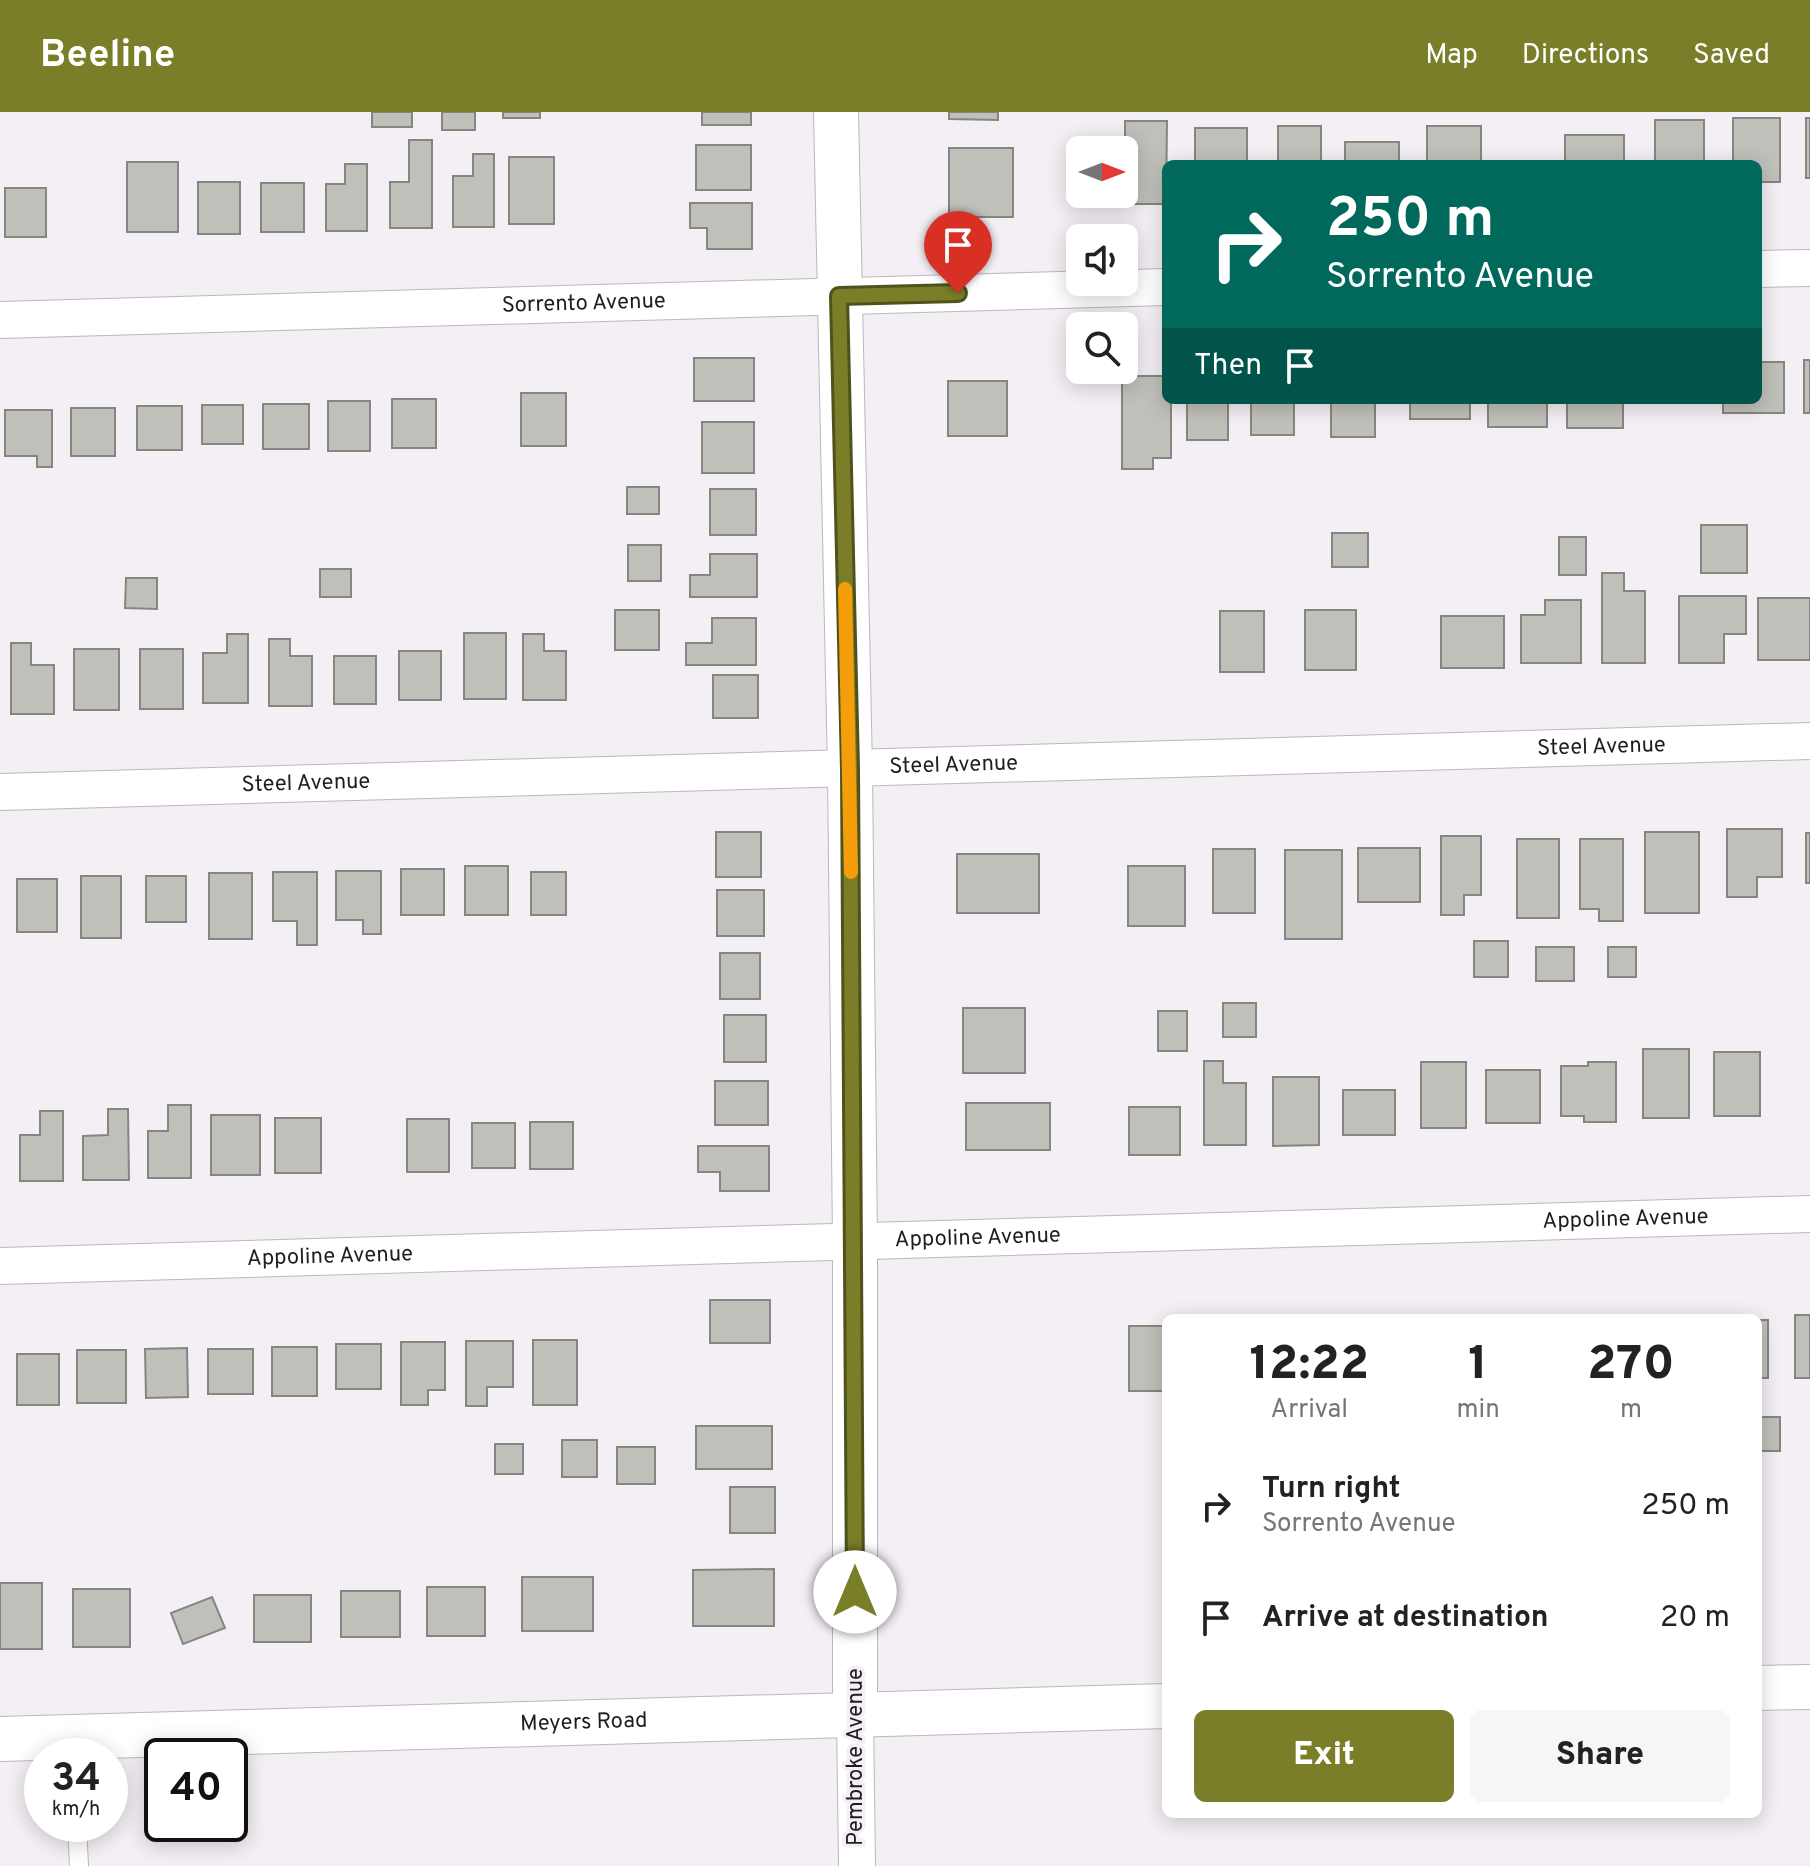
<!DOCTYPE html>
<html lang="en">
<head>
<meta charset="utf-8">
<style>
  body { margin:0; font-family:Overpass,sans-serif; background:#f6f6f6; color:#222; height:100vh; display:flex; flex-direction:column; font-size:30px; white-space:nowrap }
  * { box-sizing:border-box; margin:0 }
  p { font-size:26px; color:#767676 }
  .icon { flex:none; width:44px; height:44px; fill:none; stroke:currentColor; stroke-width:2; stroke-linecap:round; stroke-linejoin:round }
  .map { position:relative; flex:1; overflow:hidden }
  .drawer { position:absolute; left:1162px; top:1202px; width:600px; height:504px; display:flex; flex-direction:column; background:#fff; border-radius:12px; box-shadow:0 4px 20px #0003 }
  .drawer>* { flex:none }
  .banner { position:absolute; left:1162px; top:48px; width:600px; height:244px; border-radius:12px; box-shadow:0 4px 20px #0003; background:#00695c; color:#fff; overflow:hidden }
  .needle { width:52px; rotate:90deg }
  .tools { position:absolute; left:1066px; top:24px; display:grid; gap:16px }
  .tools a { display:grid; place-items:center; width:72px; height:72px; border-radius:12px; background:#fff; box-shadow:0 4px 20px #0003; font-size:40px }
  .speed { position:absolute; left:24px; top:1626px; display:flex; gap:16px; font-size:40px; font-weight:700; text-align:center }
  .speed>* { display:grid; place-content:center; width:104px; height:104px; border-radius:50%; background:#fff; box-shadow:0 4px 20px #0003; line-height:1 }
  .speed small { font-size:20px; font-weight:400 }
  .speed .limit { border:4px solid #111; border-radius:12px; background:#fff; color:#111 }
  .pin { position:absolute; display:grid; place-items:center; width:68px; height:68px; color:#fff; margin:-82px -34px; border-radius:50% 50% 50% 0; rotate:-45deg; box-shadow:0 0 8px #0007 }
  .pin .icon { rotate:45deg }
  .me { position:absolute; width:88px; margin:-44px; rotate:0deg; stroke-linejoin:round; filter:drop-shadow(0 0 6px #0008) }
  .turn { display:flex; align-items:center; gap:28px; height:168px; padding:0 32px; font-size:36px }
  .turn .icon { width:104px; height:104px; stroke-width:2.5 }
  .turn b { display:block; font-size:56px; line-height:68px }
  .then { display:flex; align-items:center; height:76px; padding:0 32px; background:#0003; gap:16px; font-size:30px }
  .eta { display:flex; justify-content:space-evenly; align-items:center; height:136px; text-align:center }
  .eta b { font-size:48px; font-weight:800; line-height:56px }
  .cta { display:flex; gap:16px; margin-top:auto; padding:16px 32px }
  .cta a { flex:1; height:92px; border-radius:12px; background:#7a7e28; color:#fff; font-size:32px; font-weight:800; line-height:92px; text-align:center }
  .cta a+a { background:#f6f6f6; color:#222 }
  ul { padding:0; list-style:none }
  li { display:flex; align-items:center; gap:24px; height:112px; padding:0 32px }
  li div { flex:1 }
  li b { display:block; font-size:30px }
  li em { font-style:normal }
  header { display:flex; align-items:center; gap:48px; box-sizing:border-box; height:112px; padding:0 40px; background:#7a7e28; color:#fff }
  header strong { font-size:38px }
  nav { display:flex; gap:44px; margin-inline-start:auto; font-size:28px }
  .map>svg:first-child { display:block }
  .building { fill:#c0c0bb; stroke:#858680; stroke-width:2 }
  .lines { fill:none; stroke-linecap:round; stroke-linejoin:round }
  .lane-casing { stroke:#bcb7bc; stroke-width:20 }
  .street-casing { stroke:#bcb7bc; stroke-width:38 }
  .secondary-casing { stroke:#bcb7bc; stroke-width:46 }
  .lane { stroke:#fff; stroke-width:18 }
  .street { stroke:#fff; stroke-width:36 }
  .secondary { stroke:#fff; stroke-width:44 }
  .route-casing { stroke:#4f521a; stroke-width:20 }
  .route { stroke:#7a7e28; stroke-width:14 }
  .slow { stroke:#f59e0b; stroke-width:14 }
  .labels { text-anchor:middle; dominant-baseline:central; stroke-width:7; stroke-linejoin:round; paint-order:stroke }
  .street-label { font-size:22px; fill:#1f1e1f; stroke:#f4eff4 }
</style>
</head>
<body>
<header>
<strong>Beeline</strong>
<nav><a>Map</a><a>Directions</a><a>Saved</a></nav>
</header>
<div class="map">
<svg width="1810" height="1754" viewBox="0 0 1810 1754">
  <rect width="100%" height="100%" fill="#f4eff4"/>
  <path class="building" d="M372,0H412V15H372Z
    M442,0H475V18H442Z
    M503,0H540V6H503Z
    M702,0H751V13H702Z
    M949,0H998V8L949,7Z
    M1733,6H1780V70H1758V52H1733Z
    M1806,6H1810V66H1806Z
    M1655,8H1704V52H1655Z
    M1125,9H1167L1166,92H1125Z
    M1278,14H1321V52H1278Z
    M1427,14H1481V52H1427Z
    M1195,16H1247V52H1195Z
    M1565,23H1624V52H1565Z
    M409,28H432V116H390V70H409Z
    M1345,30H1399V52H1345Z
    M696,33H751V78H696Z
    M949,36H1013V105H949Z
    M473,42H494V115H453V64H473Z
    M509,45H554V112H509Z
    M127,50H178V120H127Z
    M345,52H367V119H326V72H345Z
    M198,70H240V122H198Z
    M261,71H304V120H261Z
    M5,76H46V125H5Z
    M690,91H752V137H707V116H690Z
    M694,246H754V289H694Z
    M1804,248H1810V301H1804Z
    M1758,250H1784V301H1723V288H1758Z
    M1122,264H1166V288H1171V346H1153V357H1122Z
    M948,269H1007V324H948Z
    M521,281H566V334H521Z
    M392,287H436V336H392Z
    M1187,288H1228V328H1187Z
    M1251,288H1294V323H1251Z
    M1331,288H1375V325H1331Z
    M1410,288H1470V307H1410Z
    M1488,288H1547V315H1488Z
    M1567,288H1623V316H1567Z
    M328,289H370V339H328Z
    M263,292H309V337H263Z
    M202,293H243V332H202Z
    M137,294H182V338H137Z
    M71,296H115V344H71Z
    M5,298H52V355H37V344H5Z
    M702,310H754V361H702Z
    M627,375H659V402H627Z
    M710,377H756V423H710Z
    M1701,413H1747V461H1701Z
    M1332,421H1368V455H1332Z
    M1559,425H1586V463H1559Z
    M628,433H661V469H628Z
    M710,442H757V485H690V463H710Z
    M320,457H351V485H320Z
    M1602,461H1624V479H1645V551H1602Z
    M126,466H157V497L125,496Z
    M1679,484H1746V522H1724V551H1679Z
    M1758,486H1810V548H1758Z
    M1545,488H1581V551H1521V503H1545Z
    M615,498H659V538H615Z
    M1305,498H1356V558H1305Z
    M1220,499H1264V560H1220Z
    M1441,504H1504V556H1441Z
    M712,506H756V553H686V531H712Z
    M464,521H506V587H464Z
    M227,522H248V591H203V541H227Z
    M523,522H544V539H566V588H523Z
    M269,527H290V544H312V594H269Z
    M11,531H31V553H54V602H11Z
    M74,537H119V598H74Z
    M140,537H183V597H140Z
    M399,539H441V588H399Z
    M334,544H376V592H334Z
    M713,563H758V606H713Z
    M1727,717H1782V765H1757V785H1727Z
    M716,720H761V765H716Z
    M1645,720H1699V801H1645Z
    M1806,721H1810V771H1806Z
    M1441,724H1481V783H1464V803H1441Z
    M1517,727H1559V806H1517Z
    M1580,727H1623V809H1599V797H1580Z
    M1358,736H1420V790H1358Z
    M1213,737H1255V801H1213Z
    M1285,738H1342V827H1285Z
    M957,742H1039V801H957Z
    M465,754H508V803H465Z
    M1128,754H1185V814H1128Z
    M401,757H444V803H401Z
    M336,759H381V822H363V808H336Z
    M273,760H317V833H297V809H273Z
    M531,760H566V803H531Z
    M209,761H252V827H209Z
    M81,764H121V826H81Z
    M146,764H186V810H146Z
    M17,767H57V820H17Z
    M717,778H764V824H717Z
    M1474,829H1508V865H1474Z
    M1536,835H1574V869H1536Z
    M1608,835H1636V865H1608Z
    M720,841H760V887H720Z
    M1223,891H1256V925H1223Z
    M963,896H1025V961H963Z
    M1158,899H1187V939H1158Z
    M724,903H766V950H724Z
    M1643,937H1689V1006H1643Z
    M1714,940H1760V1004H1714Z
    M1204,949H1223V971H1246V1033H1204Z
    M1421,950H1466V1016H1421Z
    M1588,950H1616V1010H1584V1004H1561V954H1588Z
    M1486,958H1540V1011H1486Z
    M1273,965H1319V1033L1273,1034Z
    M715,969H768V1013H715Z
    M1343,978H1395V1023H1343Z
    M966,991H1050V1038H966Z
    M168,993H191V1066H148V1019H168Z
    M1129,995H1180V1043H1129Z
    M108,997H128L129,1068H83V1024L108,1023Z
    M40,999H63V1069H20V1023H40Z
    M211,1003H260V1063H211Z
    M275,1006H321V1061H275Z
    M407,1007H449V1060H407Z
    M530,1010H573V1057H530Z
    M472,1011H515V1056H472Z
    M698,1034H769V1079H720V1060H698Z
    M710,1188H770V1231H710Z
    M1795,1203H1810V1266H1795Z
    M1758,1208H1768V1266H1758Z
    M1129,1214H1166V1279H1129Z
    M533,1228H577V1293H533Z
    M466,1229H513V1275H487V1294H466Z
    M401,1230H445V1278H428V1293H401Z
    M336,1232H381V1277H336Z
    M272,1235H317V1284H272Z
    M187,1236L188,1285L146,1286L145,1237Z
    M208,1237H253V1282H208Z
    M77,1238H126V1291H77Z
    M17,1242H59V1293H17Z
    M1758,1305H1780V1339H1758Z
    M696,1314H772V1357H696Z
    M562,1328H597V1365H562Z
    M495,1332H523V1362H495Z
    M617,1335H655V1372H617Z
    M730,1375H775V1421H730Z
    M774,1457V1514H693V1458Z
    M522,1465H593V1519H522Z
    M0,1471H42V1537H0Z
    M427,1475H485V1524H427Z
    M73,1477H130V1535H73Z
    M341,1479H400V1525H341Z
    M254,1483H311V1530H254Z
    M212,1485L225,1516L183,1532L171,1501Z"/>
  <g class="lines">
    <g class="lane-casing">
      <path id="lane" d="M77,1712L79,1754"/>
    </g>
    <g class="street-casing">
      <g id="street">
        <path d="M1758,157L1810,156"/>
        <path id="s1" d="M0,208L1166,175"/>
        <path id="s2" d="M0,680L1810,629"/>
        <path id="s3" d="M0,1154L1810,1102"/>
        <path d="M855,1603L857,1754"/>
      </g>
    </g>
    <g class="secondary-casing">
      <g id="secondary">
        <path d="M836,0L850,657L855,1130V1603"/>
        <path d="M1758,1576L1810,1575"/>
        <path id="s4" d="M0,1627L1166,1594"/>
      </g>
    </g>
    <use href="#lane" class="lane"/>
    <use href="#street" class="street"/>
    <use href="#secondary" class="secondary"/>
  </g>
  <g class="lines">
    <g class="route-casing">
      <path id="route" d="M855,1480L850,657L839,184L958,181"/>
    </g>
    <use href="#route" class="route"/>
    <path class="slow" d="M845,477L851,760"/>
  </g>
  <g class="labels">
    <g class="street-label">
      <text stroke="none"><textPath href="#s1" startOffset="584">Sorrento Avenue</textPath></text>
      <text stroke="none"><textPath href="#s2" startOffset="1602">Steel Avenue</textPath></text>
      <text stroke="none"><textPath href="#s2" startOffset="954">Steel Avenue</textPath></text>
      <text stroke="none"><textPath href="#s2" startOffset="306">Steel Avenue</textPath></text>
      <text stroke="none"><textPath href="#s3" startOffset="1626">Appoline Avenue</textPath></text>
      <text stroke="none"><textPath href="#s3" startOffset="978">Appoline Avenue</textPath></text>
      <text stroke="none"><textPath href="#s3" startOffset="330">Appoline Avenue</textPath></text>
      <text stroke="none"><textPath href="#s4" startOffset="584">Meyers Road</textPath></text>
      <text transform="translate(856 1645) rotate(-90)">Pembroke Avenue</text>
    </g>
  </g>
</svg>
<div class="tools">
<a><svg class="needle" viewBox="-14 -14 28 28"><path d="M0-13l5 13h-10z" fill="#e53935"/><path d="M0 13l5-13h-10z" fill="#767676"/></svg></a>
<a><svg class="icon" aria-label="sound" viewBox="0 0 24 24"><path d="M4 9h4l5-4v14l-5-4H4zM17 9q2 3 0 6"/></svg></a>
<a><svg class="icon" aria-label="search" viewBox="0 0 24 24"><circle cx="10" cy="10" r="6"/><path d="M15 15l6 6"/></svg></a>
</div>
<div class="speed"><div>34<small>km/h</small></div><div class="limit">40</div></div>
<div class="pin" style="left:958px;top:181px;background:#d93025"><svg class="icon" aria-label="arrive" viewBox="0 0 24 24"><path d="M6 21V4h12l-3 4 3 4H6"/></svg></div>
<svg class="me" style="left:855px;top:1480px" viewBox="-20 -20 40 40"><circle r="19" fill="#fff"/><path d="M0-13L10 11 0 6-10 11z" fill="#7a7e28"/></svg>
<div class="banner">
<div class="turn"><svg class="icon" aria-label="right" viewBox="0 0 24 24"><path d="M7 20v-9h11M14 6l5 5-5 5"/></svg><div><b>250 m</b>Sorrento Avenue</div></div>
<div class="then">Then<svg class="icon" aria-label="arrive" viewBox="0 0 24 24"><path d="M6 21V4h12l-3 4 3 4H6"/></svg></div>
</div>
<section class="drawer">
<div class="eta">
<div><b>12:22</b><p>Arrival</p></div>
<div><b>1</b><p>min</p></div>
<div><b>270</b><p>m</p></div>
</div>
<ul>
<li><svg class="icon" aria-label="right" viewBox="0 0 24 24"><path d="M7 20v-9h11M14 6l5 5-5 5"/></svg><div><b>Turn right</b><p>Sorrento Avenue</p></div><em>250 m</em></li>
<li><svg class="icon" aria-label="arrive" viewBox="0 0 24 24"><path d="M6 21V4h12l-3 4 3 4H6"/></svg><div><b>Arrive at destination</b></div><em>20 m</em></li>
</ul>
<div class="cta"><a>Exit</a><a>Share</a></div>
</section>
</div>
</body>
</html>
